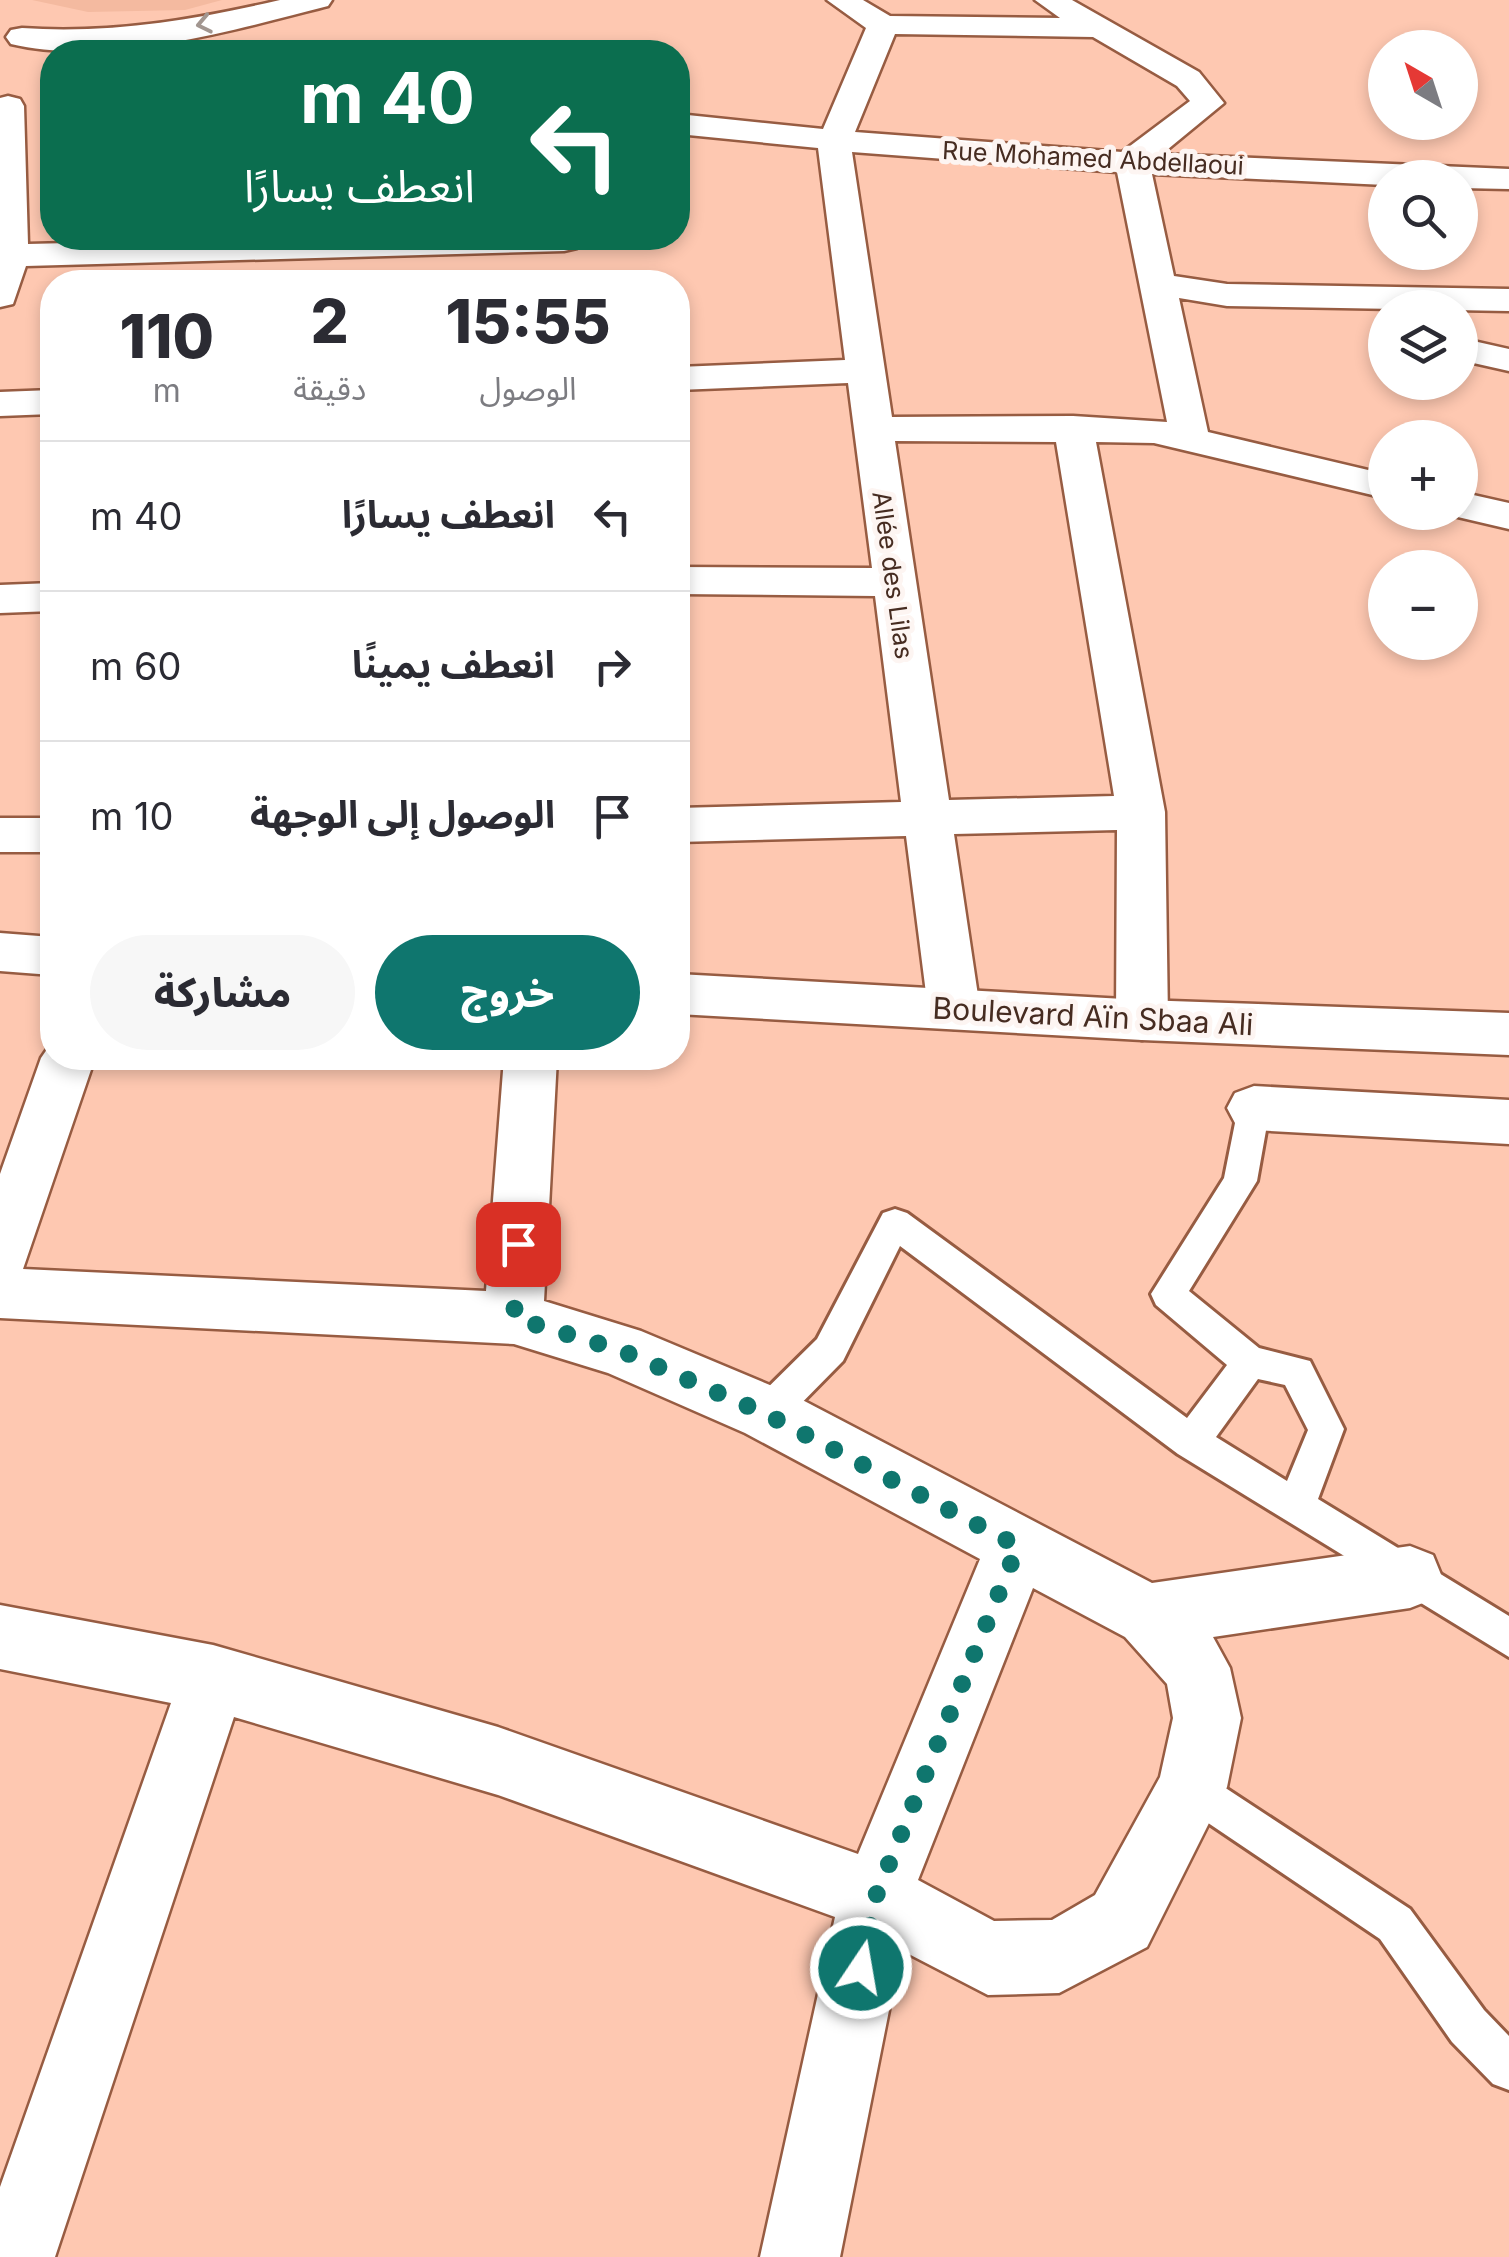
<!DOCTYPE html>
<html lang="ar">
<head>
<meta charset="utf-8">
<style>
  body { margin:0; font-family:Inter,"Noto Sans Arabic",sans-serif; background:#f7f7f7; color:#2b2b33; direction:rtl; height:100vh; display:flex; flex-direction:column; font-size:38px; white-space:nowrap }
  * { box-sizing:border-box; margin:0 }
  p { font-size:32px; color:#7c7c81 }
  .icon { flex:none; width:55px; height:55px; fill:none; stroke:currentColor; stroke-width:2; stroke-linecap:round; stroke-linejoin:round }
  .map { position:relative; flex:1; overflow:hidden; direction:ltr }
  .details { position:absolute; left:40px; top:270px; width:650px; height:800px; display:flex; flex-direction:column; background:#fff; border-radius:40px; box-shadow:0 5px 15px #0003; direction:rtl }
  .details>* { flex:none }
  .top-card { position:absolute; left:40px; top:40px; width:650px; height:210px; border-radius:40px; box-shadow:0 5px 15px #0003; direction:rtl; background:#0b6e4f; color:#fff; overflow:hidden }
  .needle { width:65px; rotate:321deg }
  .tools { position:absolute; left:1368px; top:30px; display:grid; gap:20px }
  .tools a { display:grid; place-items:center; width:110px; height:110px; border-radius:50%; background:#fff; box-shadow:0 5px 15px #0003; font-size:50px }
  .pin { position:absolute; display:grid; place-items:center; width:85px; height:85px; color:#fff; margin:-42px; border-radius:20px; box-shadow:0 5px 15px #0006 }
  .me { position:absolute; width:110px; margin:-55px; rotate:12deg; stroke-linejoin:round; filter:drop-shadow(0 0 8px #0008) }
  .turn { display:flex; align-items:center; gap:35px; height:210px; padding:0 50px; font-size:45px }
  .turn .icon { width:130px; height:130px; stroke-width:2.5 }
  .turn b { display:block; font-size:70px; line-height:85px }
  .eta { display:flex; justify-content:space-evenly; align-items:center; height:170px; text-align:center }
  .eta b { font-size:60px; font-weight:800; line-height:70px }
  .action { display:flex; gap:20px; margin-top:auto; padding:20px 50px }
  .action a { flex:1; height:115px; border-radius:60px; background:#0f766e; color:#fff; font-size:40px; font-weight:800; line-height:115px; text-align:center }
  .action a+a { background:#f7f7f7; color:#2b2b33 }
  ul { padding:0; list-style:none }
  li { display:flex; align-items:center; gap:30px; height:150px; padding:0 50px; border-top:2px solid #e1e1e2 }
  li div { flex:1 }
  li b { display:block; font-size:38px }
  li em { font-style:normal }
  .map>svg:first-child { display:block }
  .built { fill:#f4baa0 }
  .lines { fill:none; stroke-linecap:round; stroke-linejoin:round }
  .service-casing { stroke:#975c42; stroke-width:6 }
  .minor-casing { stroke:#975c42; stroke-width:5 }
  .secondary-casing { stroke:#975c42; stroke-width:5 }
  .service { fill:#fff; fill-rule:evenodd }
  .minor { fill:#fff; fill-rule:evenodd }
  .secondary { fill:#fff; fill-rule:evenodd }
  .oneway { stroke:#a29690 }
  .route { stroke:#0f766e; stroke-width:18; stroke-dasharray:0 32.4 }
  .labels { text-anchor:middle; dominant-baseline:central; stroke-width:10; stroke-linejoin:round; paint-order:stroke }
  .far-street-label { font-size:25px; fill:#462c21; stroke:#fdf5f2 }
  .street-label { font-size:30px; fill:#462c21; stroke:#fdf5f2 }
</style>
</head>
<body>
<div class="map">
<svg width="1509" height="2257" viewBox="0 0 1509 2257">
  <rect width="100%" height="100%" fill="#fec8b1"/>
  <path class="built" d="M32,0H222L185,10L88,12Z"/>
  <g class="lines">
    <g class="service-casing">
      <path id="service" d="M1254,1095L1265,1099L1270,1108L1257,1181L1189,1291L1259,1348L1310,1361L1344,1429L1318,1499L1509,1616V1657L1178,1454L900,1246L843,1361L780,1425L767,1429L754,1425L749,1413L754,1401L817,1339L883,1213L895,1209L907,1213L1187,1418L1227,1365L1156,1305L1151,1294L1224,1178L1238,1108L1243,1099ZM1258,1379L1285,1385L1308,1430L1287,1481L1216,1437Z
        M1192,1766L1410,1909L1484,2010L1509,2036V2090L1493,2084L1452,2042L1380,1939L1177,1802L1171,1787L1177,1772Z"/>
    </g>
    <g class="minor-casing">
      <path id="minor" d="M280,0H332L328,6C234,30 107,67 11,44L6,37L11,30L22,28C110,34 194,20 280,0Z
        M827,0H863L890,16L1060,18L1035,0H1072L1199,72L1224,103L1162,154L1509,169V189L1460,188V178H1385V185L1152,174L1174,276L1227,284L1509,289V311L1227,306L1179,298L1208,432L1385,474V498L1154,443L1096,442L1165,812L1168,1020L1161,1034L1142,1040L1123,1034L1116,1020L1117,830L954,834L980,1009L973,1023L954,1029L935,1023L928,1009L906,836L678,842V808L901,802L875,596L678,594V567L872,568L848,383L678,390V367L845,360L818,148L678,134V114L823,129L866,28ZM895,34L1093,37L1177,86L1190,101L1122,152L855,132ZM852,152L1117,172L1167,422L1073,416L892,417ZM895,441L1056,442L1114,796L949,800Z
        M8,96L20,99L24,106L28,244L275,238L582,240L577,248L564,251L26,266L13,304L0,307V98Z
        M1460,338L1509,349V371L1460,360Z
        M52,390V414L0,416V392Z
        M1460,492L1509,503V529L1445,514L1460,512Z
        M52,583V611L0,613V585Z
        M0,818H52V852H0Z
        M52,1042V1058H95L23,1269L486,1291L504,1058H557L544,1301L641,1331L789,1393L1152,1583L1410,1546L1433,1555L1442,1577L1433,1599L1410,1608L1213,1637L1230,1668L1241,1718L1227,1787L1147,1947L1059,1993L988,1995L901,1950L840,2257H760L835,1917L498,1795L234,1717L55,2257H0V2187L171,1703L0,1669V1605L213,1645L498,1727L858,1854L980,1559L745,1433L608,1373L514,1344L0,1318V1174L41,1058ZM1033,1588L1125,1637L1167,1684L1173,1718L1160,1777L1095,1895L1052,1920L994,1921L918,1880Z
        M1254,1086L1509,1100V1144L1254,1130L1235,1123L1227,1108L1235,1093Z"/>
    </g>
    <g class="secondary-casing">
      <path id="secondary" d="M0,933L52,937V975L0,971Z
        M678,974L1142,1000L1509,1013V1055L1142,1040L678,1014Z"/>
    </g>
    <use href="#service" class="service"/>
    <use href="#minor" class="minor"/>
    <use href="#secondary" class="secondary"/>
  </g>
  <defs><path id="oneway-chevron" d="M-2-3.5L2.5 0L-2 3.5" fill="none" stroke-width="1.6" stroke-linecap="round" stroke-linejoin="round" transform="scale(2.5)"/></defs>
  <use class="oneway" href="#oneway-chevron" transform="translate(204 24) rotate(168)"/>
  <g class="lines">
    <path class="route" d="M518,1244L514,1318L620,1350L766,1414L1018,1546L876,1896L861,1968"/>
  </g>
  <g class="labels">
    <g class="far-street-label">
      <text transform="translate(1093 158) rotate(3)">Rue Mohamed Abdellaoui</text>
      <text transform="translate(893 575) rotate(82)">Allée des Lilas</text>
    </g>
    <g class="street-label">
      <text transform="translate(1093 1016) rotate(3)">Boulevard Aïn Sbaa Ali</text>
    </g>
  </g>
</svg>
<div class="tools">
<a><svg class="needle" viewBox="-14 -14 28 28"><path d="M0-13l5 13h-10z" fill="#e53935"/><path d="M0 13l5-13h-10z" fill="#7c7c81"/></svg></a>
<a><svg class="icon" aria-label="search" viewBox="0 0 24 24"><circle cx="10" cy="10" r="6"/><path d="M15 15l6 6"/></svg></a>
<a><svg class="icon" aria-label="layers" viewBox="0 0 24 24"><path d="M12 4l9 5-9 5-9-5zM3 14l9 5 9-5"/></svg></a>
<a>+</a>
<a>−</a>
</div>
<div class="pin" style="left:518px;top:1244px;background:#d93025"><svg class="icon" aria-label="arrive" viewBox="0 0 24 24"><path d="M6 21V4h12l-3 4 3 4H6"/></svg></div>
<svg class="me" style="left:861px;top:1968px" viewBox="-20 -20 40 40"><circle r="17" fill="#0f766e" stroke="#fff" stroke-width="3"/><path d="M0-11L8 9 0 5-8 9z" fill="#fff"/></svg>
<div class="top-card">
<div class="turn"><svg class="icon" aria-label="left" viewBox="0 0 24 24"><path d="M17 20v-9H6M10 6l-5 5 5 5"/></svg><div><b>40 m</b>انعطف يسارًا</div></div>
</div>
<section class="details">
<div class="eta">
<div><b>15:55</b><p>الوصول</p></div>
<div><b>2</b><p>دقيقة</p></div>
<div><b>110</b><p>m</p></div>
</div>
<ul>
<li><svg class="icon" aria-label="left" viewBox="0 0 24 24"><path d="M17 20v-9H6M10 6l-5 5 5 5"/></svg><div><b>انعطف يسارًا</b></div><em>40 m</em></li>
<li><svg class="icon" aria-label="right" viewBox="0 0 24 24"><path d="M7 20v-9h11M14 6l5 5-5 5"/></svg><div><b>انعطف يمينًا</b></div><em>60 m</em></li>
<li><svg class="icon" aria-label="arrive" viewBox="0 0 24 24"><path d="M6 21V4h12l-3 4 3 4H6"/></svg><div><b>الوصول إلى الوجهة</b></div><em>10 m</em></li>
</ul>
<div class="action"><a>خروج</a><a>مشاركة</a></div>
</section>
</div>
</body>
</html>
